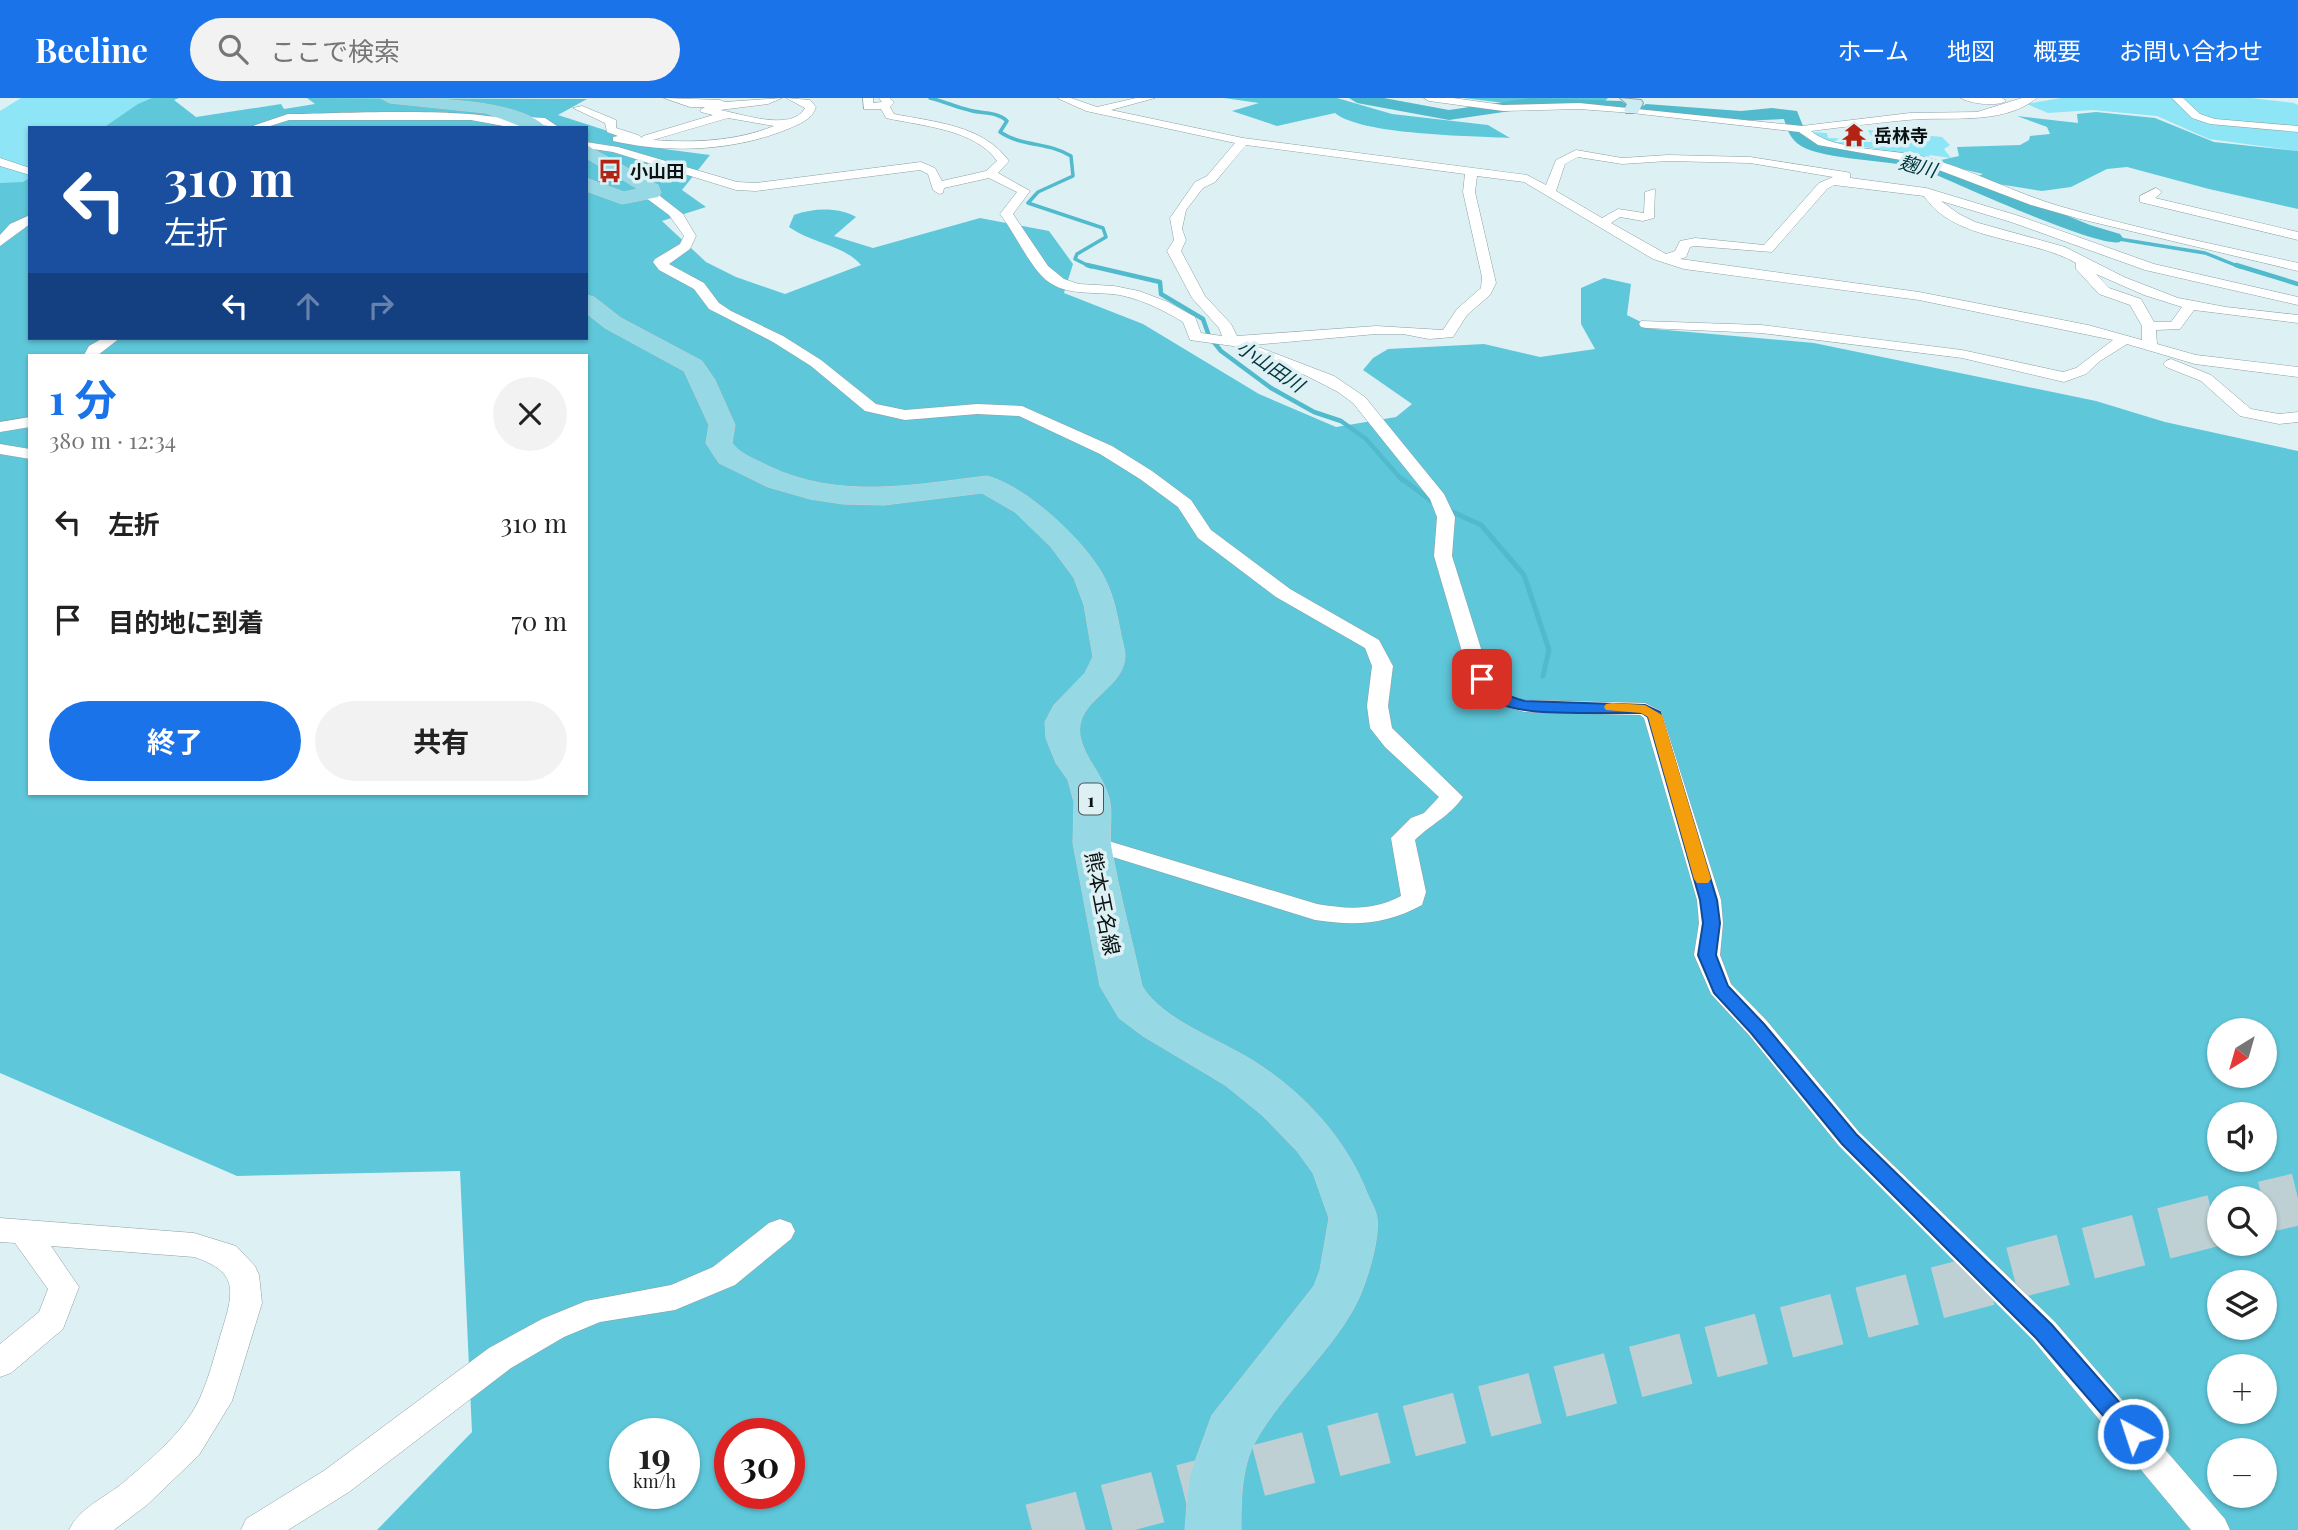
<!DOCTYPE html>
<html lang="ja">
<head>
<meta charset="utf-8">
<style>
  body { margin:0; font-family:"Playfair Display","Noto Sans JP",serif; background:#f2f2f2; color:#222; height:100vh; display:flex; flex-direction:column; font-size:26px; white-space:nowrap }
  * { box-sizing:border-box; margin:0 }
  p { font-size:23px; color:#767676 }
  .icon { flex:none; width:38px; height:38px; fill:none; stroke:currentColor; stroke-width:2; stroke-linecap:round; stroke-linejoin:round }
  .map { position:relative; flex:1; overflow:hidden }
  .details { position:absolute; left:28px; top:256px; width:560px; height:441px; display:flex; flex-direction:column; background:#fff; border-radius:0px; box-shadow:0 2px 5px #0004 }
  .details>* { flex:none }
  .guide { position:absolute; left:28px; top:28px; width:560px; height:214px; border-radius:0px; box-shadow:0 2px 5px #0004; background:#1a4fa0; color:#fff; overflow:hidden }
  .needle { width:46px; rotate:217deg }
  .buttons { position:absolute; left:2207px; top:920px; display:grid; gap:14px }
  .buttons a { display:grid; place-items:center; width:70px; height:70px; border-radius:50%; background:#fff; box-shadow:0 2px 5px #0004; font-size:35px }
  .speed { position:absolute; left:609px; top:1320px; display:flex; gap:14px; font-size:35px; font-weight:700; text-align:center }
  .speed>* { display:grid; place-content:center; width:91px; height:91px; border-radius:50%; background:#fff; box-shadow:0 2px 5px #0004; line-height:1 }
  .speed small { font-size:18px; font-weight:400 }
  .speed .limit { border:10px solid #d22; background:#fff; color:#111 }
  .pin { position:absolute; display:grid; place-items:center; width:60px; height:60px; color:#fff; margin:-30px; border-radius:14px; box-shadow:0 4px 10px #0006 }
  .me { position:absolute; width:77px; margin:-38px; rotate:320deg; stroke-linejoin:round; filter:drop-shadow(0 0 5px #0008) }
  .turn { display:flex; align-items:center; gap:24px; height:147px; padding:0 21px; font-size:32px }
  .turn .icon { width:91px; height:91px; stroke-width:2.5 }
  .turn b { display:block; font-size:49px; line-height:60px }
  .lanes { display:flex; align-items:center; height:66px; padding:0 21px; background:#0003; justify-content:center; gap:35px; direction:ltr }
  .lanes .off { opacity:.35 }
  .round { display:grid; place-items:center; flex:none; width:74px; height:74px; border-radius:37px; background:#f2f2f2 }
  .summary { display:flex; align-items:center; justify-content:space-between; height:119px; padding:0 21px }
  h1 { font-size:42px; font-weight:700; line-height:52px; color:#1a73e8 }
  .button { display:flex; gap:14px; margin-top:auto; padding:14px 21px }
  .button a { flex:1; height:80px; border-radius:42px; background:#1a73e8; color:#fff; font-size:28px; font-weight:700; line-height:80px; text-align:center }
  .button a+a { background:#f2f2f2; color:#222 }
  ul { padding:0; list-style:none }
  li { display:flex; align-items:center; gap:21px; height:98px; padding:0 21px }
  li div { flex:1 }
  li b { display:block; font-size:26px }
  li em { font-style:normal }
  header { display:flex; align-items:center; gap:42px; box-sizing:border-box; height:98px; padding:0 35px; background:#1a73e8; color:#fff }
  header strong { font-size:33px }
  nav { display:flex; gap:38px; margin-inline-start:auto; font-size:24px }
  .search { width:490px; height:63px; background:#f2f2f2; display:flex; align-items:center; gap:18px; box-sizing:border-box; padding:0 24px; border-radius:38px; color:#767676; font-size:26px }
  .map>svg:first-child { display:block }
  .green { fill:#8ee5f5 }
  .forest { fill:#5fc7da; fill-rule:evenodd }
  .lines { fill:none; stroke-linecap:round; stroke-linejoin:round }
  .stream-far2 { stroke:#51bacd; stroke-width:3.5 }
  .stream-far1 { stroke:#51bacd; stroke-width:4.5 }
  .stream { stroke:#51bacd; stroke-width:5 }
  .river { fill:#51bacd; fill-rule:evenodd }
  .highway-tunnel { stroke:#bed0d3; stroke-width:52; stroke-dasharray:52 26; stroke-linecap:butt }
  .street-casing { stroke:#8c9fa2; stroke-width:1 }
  .secondary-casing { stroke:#8c9fa2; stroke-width:2 }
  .primary-casing { stroke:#ced0d0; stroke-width:1 }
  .street { fill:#fff; fill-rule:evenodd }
  .secondary { fill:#caecf2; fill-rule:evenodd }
  .primary { fill:#96d9e4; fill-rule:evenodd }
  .route { fill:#1a73e8; stroke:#114b97; stroke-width:2 }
  .slow { fill:#f59e0b }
  .labels { text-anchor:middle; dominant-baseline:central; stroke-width:7; stroke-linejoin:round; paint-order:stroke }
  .far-poi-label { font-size:18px; font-weight:bold; fill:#0b1213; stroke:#ddf1f5; text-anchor:start }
  .far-water-label { font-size:19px; font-style:italic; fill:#01353d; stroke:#ddf1f5 }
  .shield { fill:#ddf1f5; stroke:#4a5557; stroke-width:2 }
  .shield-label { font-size:19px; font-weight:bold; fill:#0b1213 }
  .street-label { font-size:21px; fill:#0b1213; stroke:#ddf1f5 }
</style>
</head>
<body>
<header>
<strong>Beeline</strong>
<div class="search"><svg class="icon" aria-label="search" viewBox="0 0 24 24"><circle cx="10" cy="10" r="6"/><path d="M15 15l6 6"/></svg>ここで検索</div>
<nav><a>ホーム</a><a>地図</a><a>概要</a><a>お問い合わせ</a></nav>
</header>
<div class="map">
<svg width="2298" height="1432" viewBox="0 0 2298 1432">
  <rect width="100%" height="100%" fill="#ddf1f5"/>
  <path class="green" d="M21,0H163L114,30H30V87L0,91V13Z
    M2061,0H2251L2294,5L2298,7V53L2209,41L2157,18L2093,12L2048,15L2027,6Z
    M1868,32L1942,39L1950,47L1944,51L1951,60L1929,57L1930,61L1865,49L1831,47L1811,34L1827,35L1828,40L1873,42Z"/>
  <path class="forest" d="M152,0H179L174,2L196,19L281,6L284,11L315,6L307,0L587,1L558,17L664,51L710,57L682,92L706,109L662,123L706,164L736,179L785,196L861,167C844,147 811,145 789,129L794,117C814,110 838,109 856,119L834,138L873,150L980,120L1049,133L1073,166L1064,195L1143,226L1259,296L1336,329L1396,319L1412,306L1363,272L1373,260L1388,251L1484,246L1540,259L1595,251L1581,226V190L1604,180L1631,186L1627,217L1655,231L1814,245L2096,303L2165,324L2298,353V1432H377L472,1334L460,1073L237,1078L0,975V85L23,84L30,80V240H586V30H103L138,6ZM30,257H586V695H30ZM2219,933H2264V978H2219ZM2219,1017H2264V1062H2219ZM2219,1101H2264V1146H2219ZM2219,1185H2264V1230H2219ZM2219,1269H2264V1314H2219ZM625,1335H684V1395H625ZM730,1335H789V1395H730ZM2219,1353H2264V1398H2219Z
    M1224,0H1337L1392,16L1488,27L1510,40C1472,38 1361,37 1335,15L1277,28L1232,13L1259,5Z
    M1463,0H1608L1602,6L1521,7Z
    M2096,14L2155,20L2214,44L2298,53V111L2209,91L2127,69L2107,71L2071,89L2042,93L1992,85L1978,78L1983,76L1932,64L1959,58L1957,49L2020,47L2029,42L2030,38L2050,36L2047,29L2017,18L2078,25L2077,16Z"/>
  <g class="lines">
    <path class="stream-far2" d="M930,0C944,3 955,9 969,12C981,16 997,13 1007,23L1000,34C1022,49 1049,44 1071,58L1073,78L1038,94L1028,105L1103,130L1106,139L1077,156L1075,161L1091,169
      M2113,140L2205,155L2240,169"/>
    <path class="stream-far1" d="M1087,167L1160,184L1161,196L1203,221L1209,238L1221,253L1271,290L1314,314L1341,323L1366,341L1402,382
      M2236,167L2298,186"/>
    <path class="stream" d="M1401,380L1438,408
      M1448,412L1481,427L1524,477L1549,552L1543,578"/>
    <path class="river" d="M1349,0H1384L1449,12L1532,0L1621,3L1629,8L1621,13L1538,9L1449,22L1357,5Z
      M1646,6L1741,13L1772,10L1797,13L1805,33L1814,41L1841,48L1899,54L1932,62L2090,127L2120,136L2123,140L2120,144C2096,150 1952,83 1920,70C1889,62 1825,62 1801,48C1791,42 1787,32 1784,21L1741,23L1640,15L1638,11Z"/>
    <path class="highway-tunnel" d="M2264,1109L2298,1101
      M1032,1432L2219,1121"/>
    <g class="street-casing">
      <path id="street" d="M664,0L720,2L725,4L782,0L768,6L720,12C743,16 792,34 805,10L786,0L810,2L816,9C812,22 799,26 788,31C734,53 670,56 613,43V39L618,38L607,34L605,25L573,10L582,8L616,22V30L638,37L642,40L643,38L713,17L701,14L700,12L705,9H690ZM728,20L774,28C736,43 695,45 653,42Z
        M863,0H873V5L882,4L879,0H890L894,5L890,9L894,16C934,24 983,27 1009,63L998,75L1030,93L1013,116L1048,168L1064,181L1079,186L1114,188L1139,193L1168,204L1195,219L1201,235L1222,238L1219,230L1192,200L1167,153L1174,142L1170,120L1195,84L1207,78L1235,45L1086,13L1057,0H1071L1097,9L1136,0H1155L1111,12L1243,40L1527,77L1546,87L1556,62L1576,52L1622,60L1668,57L1750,59L1846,74L1850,75V80L1926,90L2019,118L2154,166L2298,199V207L2145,172L2011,124L1941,103L1959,116L1975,124L2065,149L2124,179L2178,200L2226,209L2298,217V225L2194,212L2180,231L2156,232L2157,246L2196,257L2298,269V279L2195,266L2127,246L2100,263L2086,276L2064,284L1962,260L1761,235L1646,230L1641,229L1639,226L1641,223L1761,227L1962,252L2063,274L2076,270L2113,242L1919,202L1684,171L1653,161L1524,84L1477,78L1475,94L1496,185L1490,197L1467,217L1453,239L1429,241L1403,236H1376L1253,247L1334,278L1365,299L1444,396L1455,419L1452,458L1483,557L1496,588L1512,599L1525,602L1645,605L1661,613L1721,802L1723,825L1720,857L1731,886L1767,923L1859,1034L2055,1224L2225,1421L2230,1432H2191L2033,1242L1839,1048L1749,937L1711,896L1694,857L1699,825L1697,802L1644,620L1640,617L1525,614L1498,607L1480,595L1463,557L1434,458L1437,419L1430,401L1353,305L1338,294L1307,278L1233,248L1190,242L1183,224C1165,213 1145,203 1124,198C1099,192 1068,200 1046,182C1028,166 1015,135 1000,116L1017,94L989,80L944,90L943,95L939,96L933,92L928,76L920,72L756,93L736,92L613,54L586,50V44L618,49L737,84L756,85L921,64L935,70L942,83L986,73L997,63C975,31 921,28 886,20L881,11H864ZM1246,47L1465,76L1463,94L1482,179L1481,190L1457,211L1443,232L1376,228L1237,238L1231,226L1205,198L1181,153L1186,142L1182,131L1186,112L1203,90L1215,84ZM1578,59L1622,66L1668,63L1750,65L1833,79L1819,85L1764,147L1695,140L1680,143L1675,153L1666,156L1611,125L1620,119L1643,123L1654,120L1655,91L1645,94L1644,115L1618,111L1602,120L1556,93L1565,66ZM1834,87L1924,98C1953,144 2032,139 2076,165V171L2099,196L2130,207L2142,228V242L2088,227L1919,194L1680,161L1686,159L1690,149L1695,148L1772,154L1827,91ZM2096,176L2144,197L2182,209L2171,224H2154L2141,201L2109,190Z
        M1424,0H1453L1503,7L1579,5L1802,28L1910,15L1977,14L2022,0H2037C2002,28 1949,18 1907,22C1875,25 1843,29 1811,33C1833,53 1898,51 1929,60C1974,73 2015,95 2059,108C2138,131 2218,147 2298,165V173L2080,121L2031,107L1923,66L1818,47L1799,34L1632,15L1579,11L1503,13L1429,3Z
        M1961,0H2002L2006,3C1997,9 1970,6 1961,0Z
        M2172,0H2183L2200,16L2215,21L2298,28V34L2210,26L2192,20Z
        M288,16C336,16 498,6 531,30H514L471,22H289L264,30H247Z
        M528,19L545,20L560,30L524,24V20Z
        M0,60L30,70V77L0,68Z
        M2156,90L2162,94L2155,100L2298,134V142L2140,104V98Z
        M651,91L683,116L696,138L690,151L669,166L704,185L719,205L731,213L783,238L821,262L876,306L905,312L977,306L1022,308L1112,348L1152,373L1191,402L1211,432L1290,491L1379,542L1393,568L1388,608L1392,630L1463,699C1449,719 1431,726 1415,742L1426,794L1422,807C1386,827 1354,828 1315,822L1084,750L1080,745L1084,740L1092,738L1317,806C1347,811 1373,813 1401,798L1391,740L1411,720L1424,715L1439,699L1385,649L1370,630L1367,608L1372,568L1365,550L1276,499L1198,440L1178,409L1140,381L1100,356L1019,318L977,316L905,322L865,313L811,268L773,244L709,211L694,191L659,172L653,164L655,161L680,146L684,138L669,117L642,97Z
        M30,117V126L0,148V137L10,126Z
        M103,240H120L98,257H84L89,248Z
        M2171,261L2211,277L2251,311L2279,316L2298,314V324L2279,326L2240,318L2201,283L2166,269L2163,266L2166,263Z
        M30,319V329L0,334V324Z
        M0,346L30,351V361L0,356Z
        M0,1120L194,1135L236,1148L255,1168L259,1177L262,1205L232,1303L199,1357L147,1407L114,1432H69C79,1410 106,1399 124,1384C153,1359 188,1331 202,1295C211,1274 216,1251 223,1229C235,1190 236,1173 194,1159L51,1148L79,1189L63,1231L11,1275L0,1279V1246L39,1214L48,1191L15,1145L0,1144Z
        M780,1121L791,1125L795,1133L791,1141L735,1187L675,1212L600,1224L564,1239L511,1270L349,1394L288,1432H241L246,1421L325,1372L489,1250L542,1221L586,1203L671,1187L713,1169L769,1125Z"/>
    </g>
    <g class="secondary-casing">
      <path id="secondary" d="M1620,0L1641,2L1643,5L1638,15H1626L1624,12L1627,6Z"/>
    </g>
    <g class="primary-casing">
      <path id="primary" d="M381,0C424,0 518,0 547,30H525L486,15L390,5Z
        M586,47L658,87L661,95L658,99L622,106L586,93V80L624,94L638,91L586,60Z
        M586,197L594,199L621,220L702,263L715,282L735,327L732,345C741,357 755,361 768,368C839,402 912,387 987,378C1026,388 1087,444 1105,481C1114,499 1117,517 1121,537C1122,543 1125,551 1125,558C1124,592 1074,602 1080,638C1084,660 1103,677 1109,700C1113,715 1109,732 1111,747C1119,795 1132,841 1142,888C1163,923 1221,942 1255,964C1304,995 1346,1041 1367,1095C1370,1102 1376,1112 1377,1120C1380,1140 1367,1183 1358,1202C1334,1252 1282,1295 1255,1344C1241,1370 1241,1403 1241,1432H1185L1189,1380L1212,1317L1314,1188L1320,1172L1329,1120L1313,1075L1297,1053L1262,1017L1225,987L1143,938L1119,920L1100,888L1073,745L1074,704L1068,682L1056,665L1046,640L1045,624L1054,607L1085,575L1093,559L1084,507L1074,480L1051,449L1015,414L982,395L884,407L843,406L810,401L768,389L719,365L706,345L709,327L684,273L605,230L586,215Z"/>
    </g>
    <use href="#street" class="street"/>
    <use href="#secondary" class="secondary"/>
    <use href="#primary" class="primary"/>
  </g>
  <path class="route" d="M1482,576L1487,578C1496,593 1508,599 1525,603L1645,607L1660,614L1717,802L1720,825L1716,857L1728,888L1764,926L1856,1036L2052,1227L2141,1329L2145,1336L2141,1343L2133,1346L2125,1343L2036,1240L1842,1046L1751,935L1714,895L1698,857L1703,825L1700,802L1648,619L1642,615C1607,614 1530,619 1501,606C1489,601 1481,592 1474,581Z"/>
  <path class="slow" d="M1612,605L1645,607L1662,617L1711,781L1708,785H1697L1694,781L1648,619L1641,615L1606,612L1604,609L1606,606Z"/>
  <defs>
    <g id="temple-bare" transform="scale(1.89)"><path d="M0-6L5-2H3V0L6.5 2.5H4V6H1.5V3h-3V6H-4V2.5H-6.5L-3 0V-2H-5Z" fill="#b22313" stroke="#ddf1f5" stroke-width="2.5" paint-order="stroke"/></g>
    <g id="bus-bare" transform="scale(1.89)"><path d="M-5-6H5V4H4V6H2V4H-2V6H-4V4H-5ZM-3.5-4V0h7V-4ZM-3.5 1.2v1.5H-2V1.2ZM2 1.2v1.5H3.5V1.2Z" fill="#b22313" stroke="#ddf1f5" stroke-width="2.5" paint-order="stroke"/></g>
  </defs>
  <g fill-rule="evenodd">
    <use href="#temple-bare" x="1854" y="37"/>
    <use href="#bus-bare" x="610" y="73"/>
  </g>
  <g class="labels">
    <g class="far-poi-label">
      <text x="1874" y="37">岳林寺</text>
      <text x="630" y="73">小山田</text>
    </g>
    <g class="far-water-label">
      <text transform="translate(1918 67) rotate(14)">麹川</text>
      <text transform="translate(1271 267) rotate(34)">小山田川</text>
    </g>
    <rect class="shield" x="1079" y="685.5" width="24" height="31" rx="5"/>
    <g class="shield-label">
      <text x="1091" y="701">1</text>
    </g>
    <g class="street-label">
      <text transform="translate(1104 805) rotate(79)">熊本玉名線</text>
    </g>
  </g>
</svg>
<div class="buttons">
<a><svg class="needle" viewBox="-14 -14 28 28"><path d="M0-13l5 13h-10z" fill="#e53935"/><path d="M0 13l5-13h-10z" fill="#767676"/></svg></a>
<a><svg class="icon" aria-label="sound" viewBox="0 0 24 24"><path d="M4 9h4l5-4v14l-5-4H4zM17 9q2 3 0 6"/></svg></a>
<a><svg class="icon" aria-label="search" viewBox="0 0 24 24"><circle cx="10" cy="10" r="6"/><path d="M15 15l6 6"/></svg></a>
<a><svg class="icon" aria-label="layers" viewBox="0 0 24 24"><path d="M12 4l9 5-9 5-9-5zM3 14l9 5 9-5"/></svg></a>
<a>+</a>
<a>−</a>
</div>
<div class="speed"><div>19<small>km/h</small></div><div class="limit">30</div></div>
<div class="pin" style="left:1482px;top:581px;background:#d93025"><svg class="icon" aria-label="arrive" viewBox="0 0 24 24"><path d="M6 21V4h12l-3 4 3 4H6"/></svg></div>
<svg class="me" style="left:2133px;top:1336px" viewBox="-20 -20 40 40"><circle r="17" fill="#1a73e8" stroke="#fff" stroke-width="3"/><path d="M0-11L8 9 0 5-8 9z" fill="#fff"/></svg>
<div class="guide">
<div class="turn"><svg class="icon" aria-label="left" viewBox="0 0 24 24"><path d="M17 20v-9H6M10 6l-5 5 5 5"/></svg><div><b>310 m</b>左折</div></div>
<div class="lanes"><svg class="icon" aria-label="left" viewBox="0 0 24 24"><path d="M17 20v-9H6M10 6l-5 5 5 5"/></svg><svg class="icon off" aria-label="ahead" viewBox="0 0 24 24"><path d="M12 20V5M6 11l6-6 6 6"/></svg><svg class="icon off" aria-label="right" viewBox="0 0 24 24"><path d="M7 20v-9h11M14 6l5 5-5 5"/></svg></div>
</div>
<section class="details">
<div class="summary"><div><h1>1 分</h1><p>380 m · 12:34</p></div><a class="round"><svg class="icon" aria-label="close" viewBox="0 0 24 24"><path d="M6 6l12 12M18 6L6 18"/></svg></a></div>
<ul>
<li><svg class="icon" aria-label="left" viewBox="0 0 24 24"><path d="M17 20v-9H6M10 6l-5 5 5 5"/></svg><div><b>左折</b></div><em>310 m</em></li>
<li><svg class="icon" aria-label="arrive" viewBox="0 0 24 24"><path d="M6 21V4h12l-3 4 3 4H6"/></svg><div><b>目的地に到着</b></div><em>70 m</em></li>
</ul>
<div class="button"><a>終了</a><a>共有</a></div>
</section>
</div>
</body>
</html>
